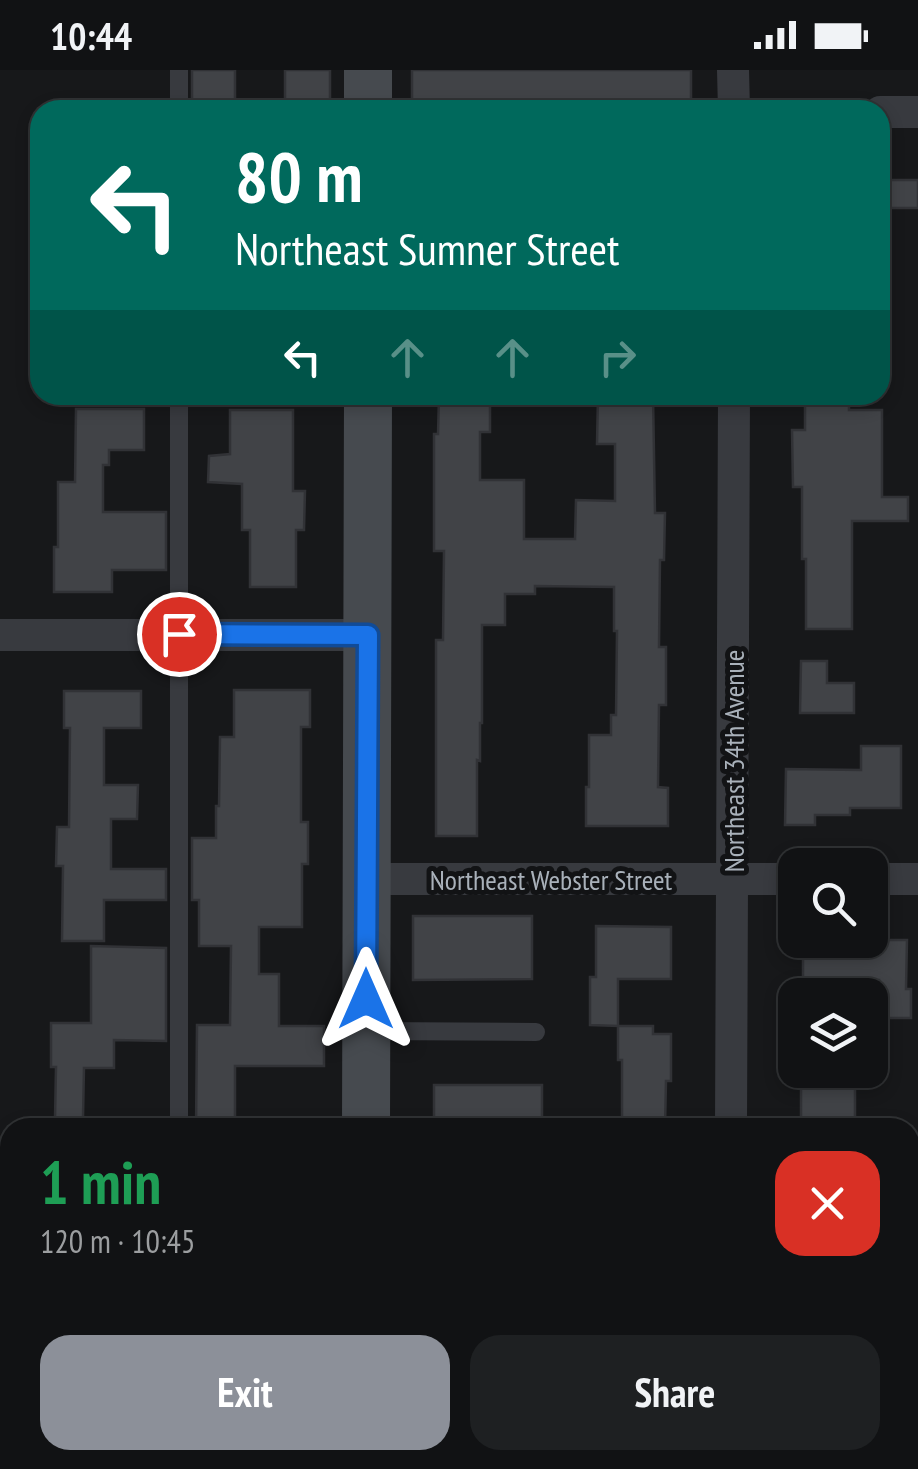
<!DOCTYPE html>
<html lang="en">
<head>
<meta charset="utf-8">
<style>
  body { margin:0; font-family:"PT Sans Narrow",sans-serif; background:#1e2022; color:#f1f3f6; height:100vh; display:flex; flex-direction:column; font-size:38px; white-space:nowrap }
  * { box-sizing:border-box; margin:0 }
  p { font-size:32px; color:#9c9ea0 }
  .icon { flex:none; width:55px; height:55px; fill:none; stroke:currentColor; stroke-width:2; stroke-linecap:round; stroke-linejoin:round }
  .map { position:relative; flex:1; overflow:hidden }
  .drawer { position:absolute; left:0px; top:1048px; width:920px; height:352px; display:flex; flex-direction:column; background:#111214; border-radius:30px 30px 0 0; box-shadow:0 5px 15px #0003,0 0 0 2px #303234 }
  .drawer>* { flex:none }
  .top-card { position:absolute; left:30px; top:30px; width:860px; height:305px; border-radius:30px; box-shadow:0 5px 15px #0003,0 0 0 2px #303234; background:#00695c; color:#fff; overflow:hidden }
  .tools { position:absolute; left:778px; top:778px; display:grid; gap:20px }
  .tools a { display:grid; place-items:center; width:110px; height:110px; border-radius:20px; background:#111214; box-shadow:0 5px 15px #0003,0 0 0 2px #303234; font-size:50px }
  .pin { position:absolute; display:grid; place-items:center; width:85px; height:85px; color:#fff; margin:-42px; border:5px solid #fff; border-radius:50%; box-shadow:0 2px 10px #0007 }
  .me { position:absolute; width:110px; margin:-55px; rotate:0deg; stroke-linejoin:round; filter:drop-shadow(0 0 8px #0008) }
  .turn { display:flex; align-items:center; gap:35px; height:210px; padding:0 40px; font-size:45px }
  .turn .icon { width:130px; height:130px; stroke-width:2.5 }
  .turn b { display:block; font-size:70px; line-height:85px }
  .lanes { display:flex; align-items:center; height:95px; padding:0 40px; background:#0003; justify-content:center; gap:50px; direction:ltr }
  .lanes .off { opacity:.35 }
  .round { display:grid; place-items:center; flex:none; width:105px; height:105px; border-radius:30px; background:#1e2022 }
  .head { display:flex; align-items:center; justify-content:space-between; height:170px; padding:0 40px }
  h1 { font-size:60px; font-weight:700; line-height:75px; color:#1e9e55 }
  .action { display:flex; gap:20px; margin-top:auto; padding:20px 40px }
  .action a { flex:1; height:115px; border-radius:30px; background:#8c9099; color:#fff; font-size:40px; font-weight:700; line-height:115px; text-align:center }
  .action a+a { background:#1e2022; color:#f1f3f6 }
  .status { display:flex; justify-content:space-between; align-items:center; height:70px; padding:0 50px; background:#111214; direction:ltr }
  .status svg { height:28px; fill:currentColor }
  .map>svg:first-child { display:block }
  .building { fill:#414347; stroke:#313236; stroke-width:2.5 }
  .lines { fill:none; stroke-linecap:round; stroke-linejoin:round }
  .lane { stroke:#383a3f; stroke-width:18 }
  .street { stroke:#383a3f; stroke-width:32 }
  .secondary { stroke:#464a4f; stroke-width:48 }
  .route-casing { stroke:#114b97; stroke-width:25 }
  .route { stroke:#1a73e8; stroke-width:18 }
  .labels { text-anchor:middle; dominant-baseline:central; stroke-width:10; stroke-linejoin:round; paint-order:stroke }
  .street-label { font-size:28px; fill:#a9b1ba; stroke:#121315 }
</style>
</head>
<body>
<div class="status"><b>10:44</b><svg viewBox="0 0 49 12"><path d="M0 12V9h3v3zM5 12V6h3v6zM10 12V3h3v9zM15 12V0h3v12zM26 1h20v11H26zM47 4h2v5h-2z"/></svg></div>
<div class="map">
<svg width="918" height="1399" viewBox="0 0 918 1399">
  <rect width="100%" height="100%" fill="#17181a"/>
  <path class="building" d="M192,0H235V40H192Z
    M285,0H330V40H285Z
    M412,0H691V40H412Z
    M880,110H918V138H880Z
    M439,325H490V362H480V410H524V469H575L576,430L615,431V374H597L598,325H653L655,443H665L664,490H660L659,577H666V635H659L658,717L668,718V756H586V717H589V665H611V645H616L617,561H614V517L535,516V524H505V555H482V653H480V691L477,690V766H436V570H443L444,481H434V364H438Z
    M805,325H849V340H882V427H908V451H852V559H806V489H802V417H793L792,360H805Z
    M76,339H144V380H109V395H103V442H166V500H112V522H54V477H58V412H75Z
    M230,340H293V421H305L304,460H296V517H250V460H242V414L208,412L209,386L230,384Z
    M801,591H827V613H854V643H800Z
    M234,620H310V657H301V752H308V794H302V857H259V904H279V956H324V996H235V1058H196L197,955H230L231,876H199V830H192V768H216V736H219L220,667H234Z
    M64,621H141V658H104V715H138L137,749H111V799H166V830H104V871H62L63,796H56L57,757H69L70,658H64Z
    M861,676H901V738H850V745H815V755H785L786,699L861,700Z
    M413,846H532V909L413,910Z
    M596,856L671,857V909H618V956L590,955V907H596Z
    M803,870H907L906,919H911V948H879V910H803Z
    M91,876L166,878V971L114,970V998H84L83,1048H55L56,997H51V953H91Z
    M618,956H653V964H671V1011H666L665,1058H622V990H618Z
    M801,1003L855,1004V1058H801Z
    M434,1015H542V1058H434Z"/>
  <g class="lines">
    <path class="lane" d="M179,0V40
      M367,961L536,962
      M179,1058V325
      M178,1399V1390"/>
    <path class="street" d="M733,0L734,40
      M880,42H918
      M0,565H367
      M366,809H795
      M870,809H918
      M731,1058L734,325
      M729,1399V1390"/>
    <path class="secondary" d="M368,0V40
      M366,1058L368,325
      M0,1214L10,1215
      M366,1390V1399"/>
  </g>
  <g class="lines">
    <g class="route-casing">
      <path id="route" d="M179,564L368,565L366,929"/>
    </g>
    <use href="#route" class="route"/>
  </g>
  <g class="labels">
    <g class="street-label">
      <text transform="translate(733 691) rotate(-90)">Northeast 34th Avenue</text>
      <text x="551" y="809">Northeast Webster Street</text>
    </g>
  </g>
</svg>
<div class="tools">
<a><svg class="icon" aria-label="search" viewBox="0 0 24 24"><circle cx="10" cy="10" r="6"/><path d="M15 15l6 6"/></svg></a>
<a><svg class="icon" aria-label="layers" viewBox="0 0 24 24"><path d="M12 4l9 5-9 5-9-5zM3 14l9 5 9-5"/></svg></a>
</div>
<div class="pin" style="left:179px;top:564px;background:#d93025"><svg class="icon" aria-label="arrive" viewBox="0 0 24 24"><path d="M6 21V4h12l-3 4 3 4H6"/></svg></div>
<svg class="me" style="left:366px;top:929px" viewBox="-20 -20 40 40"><path d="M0-17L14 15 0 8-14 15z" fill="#1a73e8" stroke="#fff" stroke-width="4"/></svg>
<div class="top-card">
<div class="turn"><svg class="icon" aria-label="left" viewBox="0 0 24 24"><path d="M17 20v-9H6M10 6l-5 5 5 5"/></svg><div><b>80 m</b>Northeast Sumner Street</div></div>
<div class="lanes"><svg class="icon" aria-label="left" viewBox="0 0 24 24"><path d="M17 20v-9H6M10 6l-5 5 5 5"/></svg><svg class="icon off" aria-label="ahead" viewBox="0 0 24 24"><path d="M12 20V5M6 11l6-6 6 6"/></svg><svg class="icon off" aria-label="ahead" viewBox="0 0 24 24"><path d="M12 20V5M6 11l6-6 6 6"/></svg><svg class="icon off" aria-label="right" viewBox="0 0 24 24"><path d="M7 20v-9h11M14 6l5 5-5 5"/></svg></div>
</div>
<section class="drawer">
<div class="head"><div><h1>1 min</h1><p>120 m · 10:45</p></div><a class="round" style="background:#d93025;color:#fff"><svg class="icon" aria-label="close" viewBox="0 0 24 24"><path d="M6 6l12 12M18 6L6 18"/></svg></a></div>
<div class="action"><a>Exit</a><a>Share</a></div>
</section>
</div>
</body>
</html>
